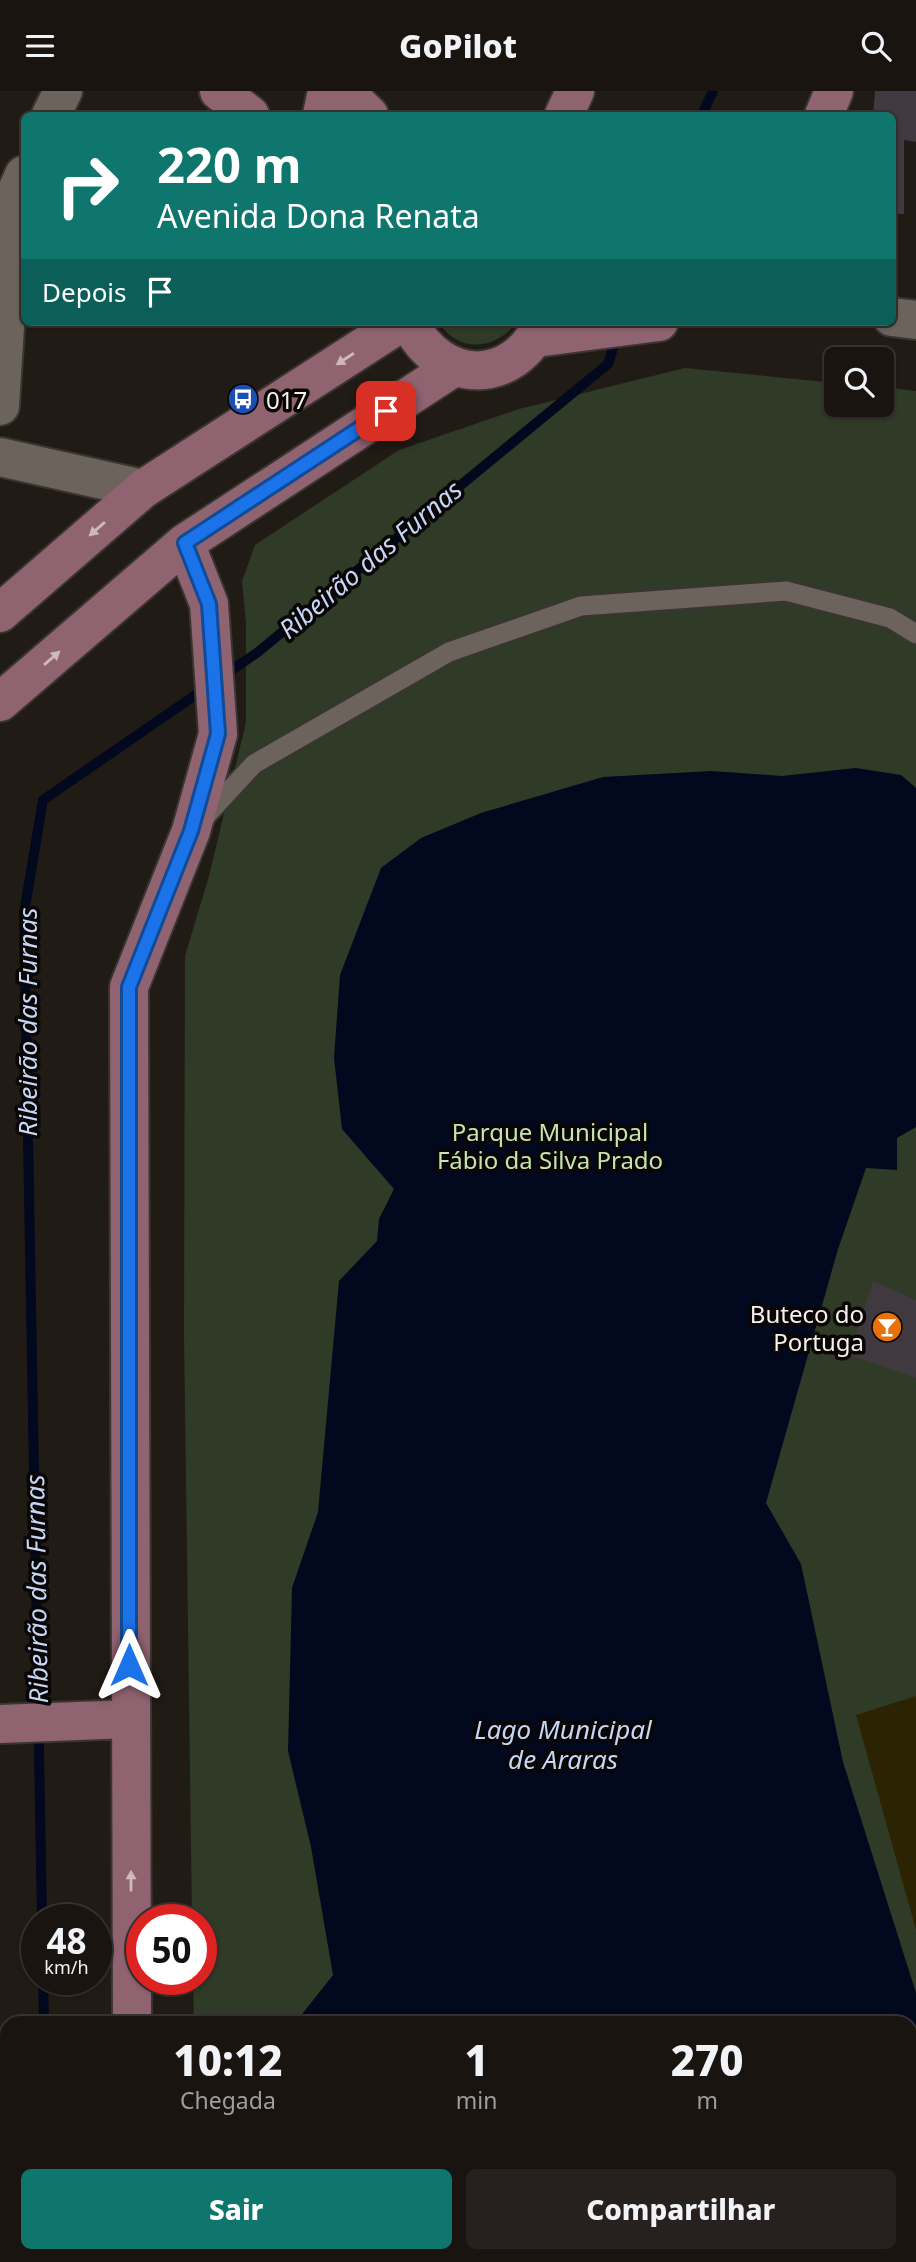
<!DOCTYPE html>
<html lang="pt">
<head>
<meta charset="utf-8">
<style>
  body { margin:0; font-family:"Noto Sans",sans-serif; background:#26211e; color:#f1f3f6; height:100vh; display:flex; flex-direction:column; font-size:26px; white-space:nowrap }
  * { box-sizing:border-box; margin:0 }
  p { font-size:23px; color:#9f9e9f }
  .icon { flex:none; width:38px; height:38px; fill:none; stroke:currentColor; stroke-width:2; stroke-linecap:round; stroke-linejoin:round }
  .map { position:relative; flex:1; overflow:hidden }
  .details { position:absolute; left:0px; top:1925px; width:917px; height:247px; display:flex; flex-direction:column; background:#191410; border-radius:21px 21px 0 0; box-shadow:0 2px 5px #0004,0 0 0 2px #373330 }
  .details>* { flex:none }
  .banner { position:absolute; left:21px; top:21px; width:875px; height:214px; border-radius:10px; box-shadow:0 2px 5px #0004,0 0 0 2px #373330; background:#0f766e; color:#fff; overflow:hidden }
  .fabs { position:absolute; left:824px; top:256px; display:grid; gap:14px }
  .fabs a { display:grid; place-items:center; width:70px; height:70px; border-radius:10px; background:#191410; box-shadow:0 2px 5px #0004,0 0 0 2px #373330; font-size:35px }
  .speed { position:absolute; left:21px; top:1813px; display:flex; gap:14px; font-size:35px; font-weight:700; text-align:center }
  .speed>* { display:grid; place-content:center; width:91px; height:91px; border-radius:50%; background:#191410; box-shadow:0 2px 5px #0004,0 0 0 2px #373330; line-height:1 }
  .speed small { font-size:18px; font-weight:400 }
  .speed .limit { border:10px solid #d22; background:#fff; color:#111 }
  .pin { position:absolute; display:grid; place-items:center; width:60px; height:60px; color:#fff; margin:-30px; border-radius:14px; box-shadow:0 4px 10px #0006 }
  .me { position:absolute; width:77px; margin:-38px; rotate:0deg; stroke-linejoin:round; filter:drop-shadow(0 0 5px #0008) }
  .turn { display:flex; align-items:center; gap:24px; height:147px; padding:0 21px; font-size:32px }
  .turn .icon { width:91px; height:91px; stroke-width:2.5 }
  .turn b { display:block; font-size:49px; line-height:60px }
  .then { display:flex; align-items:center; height:66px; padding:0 21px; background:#0003; gap:14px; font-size:26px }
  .eta { display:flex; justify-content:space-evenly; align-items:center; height:119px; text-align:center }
  .eta b { font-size:42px; font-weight:800; line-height:49px }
  .action { display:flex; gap:14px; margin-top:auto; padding:14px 21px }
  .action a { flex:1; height:80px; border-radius:10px; background:#0f766e; color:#fff; font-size:28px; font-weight:800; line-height:80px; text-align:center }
  .action a+a { background:#26211e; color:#f1f3f6 }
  header { display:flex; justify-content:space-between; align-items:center; height:91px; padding:0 21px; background:#191410; font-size:32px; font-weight:800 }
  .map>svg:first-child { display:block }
  .green { fill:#2f3b26 }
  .sand { fill:#2b2302 }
  .water { fill:#02081e }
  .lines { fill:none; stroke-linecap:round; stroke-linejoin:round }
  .stream { stroke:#02081e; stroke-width:10 }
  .building { fill:#40393f }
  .lane-casing { stroke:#3a3532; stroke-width:23 }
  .street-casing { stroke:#3a3532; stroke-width:42 }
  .secondary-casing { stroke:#3a3532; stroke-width:42 }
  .lane { stroke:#6b635c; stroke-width:19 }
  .street { stroke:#6b635c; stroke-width:38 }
  .secondary { stroke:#906371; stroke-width:38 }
  .oneway { fill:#cdb8bb }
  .route-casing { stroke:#114b97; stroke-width:18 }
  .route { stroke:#1a73e8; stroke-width:12 }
  .labels { text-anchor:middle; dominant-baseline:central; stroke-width:7; stroke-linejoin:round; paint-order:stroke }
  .poi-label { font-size:24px; fill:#f6f1ed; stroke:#090605; text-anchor:start }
  .park-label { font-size:24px; fill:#c6e5ae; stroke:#090605 }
  .water-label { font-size:26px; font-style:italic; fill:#c5d6f6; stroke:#090605 }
</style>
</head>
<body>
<header><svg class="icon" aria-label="menu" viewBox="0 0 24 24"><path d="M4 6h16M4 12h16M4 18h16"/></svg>GoPilot<svg class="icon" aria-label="search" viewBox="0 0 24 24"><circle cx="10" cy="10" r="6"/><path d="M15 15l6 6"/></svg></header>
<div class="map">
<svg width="916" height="2171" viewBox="0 0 916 2171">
  <rect width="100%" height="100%" fill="#211b15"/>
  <path class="green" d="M439,231H516C498,259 457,263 439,231Z
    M685,277L836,292V313H882V296L916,300V2171H169L174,2165H910V1932H194L193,1888H201V1829H192L184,1243L185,865L209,785L246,631V533L242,490L255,454L399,359L519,318Z"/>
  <path class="sand" d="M916,1605V1839L856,1624Z"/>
  <path class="water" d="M856,677L901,684L916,697V1036L897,1047V1079L866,1077L838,1158L766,1412L801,1473L843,1671L916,1902V2171H305V2165H910V1932H295L333,1884L311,1756L288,1660L292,1497L318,1421L339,1190L377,1150L379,1128L394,1098L342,1038L334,967L340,884L381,777L421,747L481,722L603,686L711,680L782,685Z"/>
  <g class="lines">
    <path class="stream" d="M702,24L713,0
      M223,585L258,561L608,273L617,244
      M42,1829L24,822L43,709L207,596
      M43,1888L44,1932
      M48,2165V2171"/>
  </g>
  <path class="building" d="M875,0H916V51L904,49V123H892V24H873Z
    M873,1190L916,1209V1287L849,1264Z"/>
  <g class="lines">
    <g class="lane-casing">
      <path id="lane" d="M202,729L254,673L449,561L581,515L786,500L890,527L916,543"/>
    </g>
    <g class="street-casing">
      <path id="street" d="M51,24L63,0
        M892,226L916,229
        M0,315L13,109L24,84
        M0,366L143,398"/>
    </g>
    <g class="secondary-casing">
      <path id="secondary" d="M219,0L250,24
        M344,0L369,24
        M322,24L327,0
        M564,24L575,0
        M824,24L834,0
        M409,231C440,294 513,297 543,231
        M536,247L659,231
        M0,522L143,398L402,231
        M0,611L185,452L454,276
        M0,1633L129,1628
        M132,1932L129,896L191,740L218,643L209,513L185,452
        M134,2165V2171"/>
    </g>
    <use href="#lane" class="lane"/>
    <use href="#street" class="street"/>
    <use href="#secondary" class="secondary"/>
  </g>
  <defs><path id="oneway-solid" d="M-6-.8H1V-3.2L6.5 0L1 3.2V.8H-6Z" transform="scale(1.75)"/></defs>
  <g class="oneway">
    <use href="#oneway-solid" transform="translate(345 268) rotate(147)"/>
    <use href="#oneway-solid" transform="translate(97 438) rotate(139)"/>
    <use href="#oneway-solid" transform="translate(52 567) rotate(-41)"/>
    <use href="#oneway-solid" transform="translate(131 1790) rotate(-90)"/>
  </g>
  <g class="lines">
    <g class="route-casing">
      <path id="route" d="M129,1574V896L191,740L218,643L209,513L185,452L386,320"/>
    </g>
    <use href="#route" class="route"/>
  </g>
  <defs>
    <g id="bus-disc" transform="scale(1.575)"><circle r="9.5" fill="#1a4fb4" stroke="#090605"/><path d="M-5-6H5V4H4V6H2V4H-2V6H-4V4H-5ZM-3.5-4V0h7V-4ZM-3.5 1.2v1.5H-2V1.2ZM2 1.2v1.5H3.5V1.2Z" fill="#fff"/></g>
    <g id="bar-disc" transform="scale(1.575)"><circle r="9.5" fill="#e8710a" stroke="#090605"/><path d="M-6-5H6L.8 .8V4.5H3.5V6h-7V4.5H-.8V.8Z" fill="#fff"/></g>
  </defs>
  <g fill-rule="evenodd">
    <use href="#bus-disc" x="243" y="308"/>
    <use href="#bar-disc" x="887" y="1236"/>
  </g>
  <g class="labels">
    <g class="poi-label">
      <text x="266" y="308">017</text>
      <text x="864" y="1222" text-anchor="end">Buteco do<tspan x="864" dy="28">Portuga</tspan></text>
    </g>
    <g class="park-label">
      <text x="550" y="1040">Parque Municipal<tspan x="550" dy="28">Fábio da Silva Prado</tspan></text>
    </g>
    <g class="water-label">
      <text transform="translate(370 468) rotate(-40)">Ribeirão das Furnas</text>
      <text transform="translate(27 931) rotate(-90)">Ribeirão das Furnas</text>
      <text transform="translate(36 1498) rotate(-91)">Ribeirão das Furnas</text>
      <text x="563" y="1638">Lago Municipal<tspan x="563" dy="30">de Araras</tspan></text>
    </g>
  </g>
</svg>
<div class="fabs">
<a><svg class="icon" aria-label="search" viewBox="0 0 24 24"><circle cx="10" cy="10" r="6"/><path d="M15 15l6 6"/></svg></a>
</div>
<div class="speed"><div>48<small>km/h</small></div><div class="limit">50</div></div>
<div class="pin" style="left:386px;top:320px;background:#d93025"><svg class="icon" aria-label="arrive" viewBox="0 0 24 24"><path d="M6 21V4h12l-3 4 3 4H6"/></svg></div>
<svg class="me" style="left:129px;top:1574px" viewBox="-20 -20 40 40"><path d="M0-17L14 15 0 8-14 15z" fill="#1a73e8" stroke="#fff" stroke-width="4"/></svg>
<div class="banner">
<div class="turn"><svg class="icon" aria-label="right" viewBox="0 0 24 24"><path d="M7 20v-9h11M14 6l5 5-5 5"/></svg><div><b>220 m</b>Avenida Dona Renata</div></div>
<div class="then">Depois<svg class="icon" aria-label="arrive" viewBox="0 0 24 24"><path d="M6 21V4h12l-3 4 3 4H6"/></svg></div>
</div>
<section class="details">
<div class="eta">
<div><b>10:12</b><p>Chegada</p></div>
<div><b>1</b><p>min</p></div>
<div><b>270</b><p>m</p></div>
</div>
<div class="action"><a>Sair</a><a>Compartilhar</a></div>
</section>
</div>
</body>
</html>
